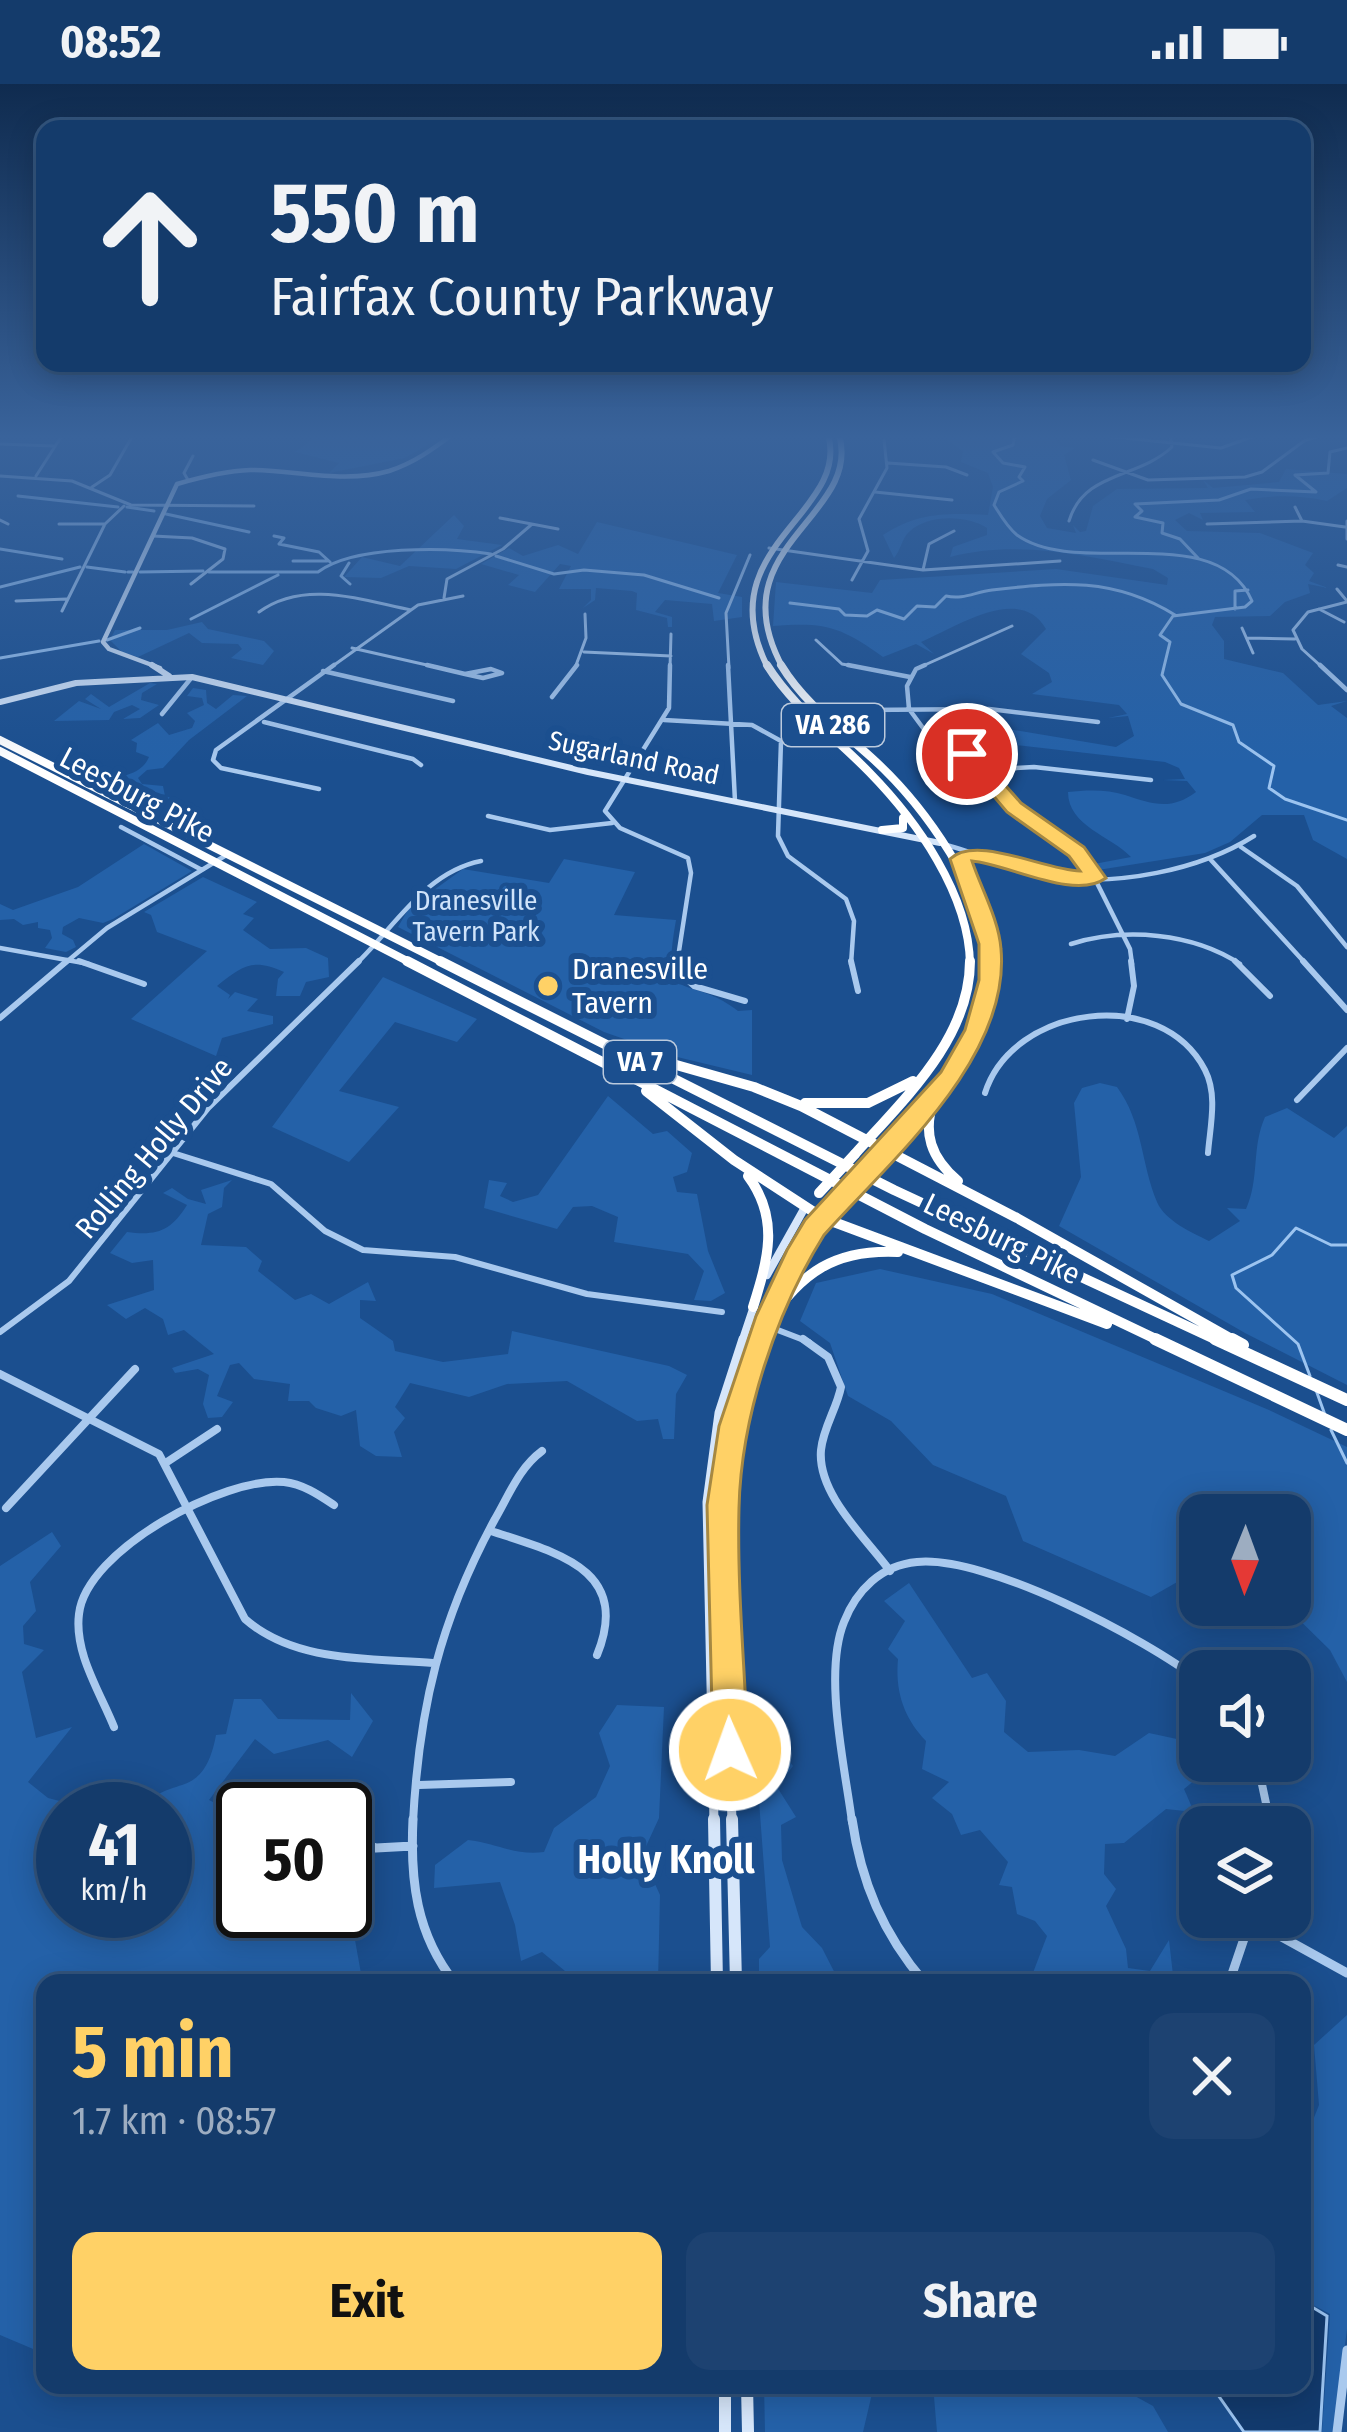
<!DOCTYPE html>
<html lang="en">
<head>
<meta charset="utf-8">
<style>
  body { margin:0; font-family:"Fira Sans Condensed",sans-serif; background:#1d4271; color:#f1f3f6; height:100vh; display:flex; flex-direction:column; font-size:45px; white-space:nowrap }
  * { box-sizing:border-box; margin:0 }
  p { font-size:39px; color:#9dadc1 }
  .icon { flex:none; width:66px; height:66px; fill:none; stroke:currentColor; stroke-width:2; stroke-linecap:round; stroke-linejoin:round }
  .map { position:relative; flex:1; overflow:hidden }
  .sheet { position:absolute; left:36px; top:1890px; width:1275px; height:420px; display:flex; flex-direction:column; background:#143b6b; border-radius:24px; box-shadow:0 6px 30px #0003,0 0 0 3px #33557e }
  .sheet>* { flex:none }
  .guide { position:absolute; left:36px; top:36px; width:1275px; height:252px; border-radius:24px; box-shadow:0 6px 30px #0003,0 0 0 3px #33557e; background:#143b6b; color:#f1f3f6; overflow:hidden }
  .needle { width:78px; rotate:181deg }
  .fabs { position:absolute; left:1179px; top:1410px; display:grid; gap:24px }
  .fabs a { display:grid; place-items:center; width:132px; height:132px; border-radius:24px; background:#143b6b; box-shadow:0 6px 30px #0003,0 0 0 3px #33557e; font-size:60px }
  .speed { position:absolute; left:36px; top:1698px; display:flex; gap:24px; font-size:60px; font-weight:700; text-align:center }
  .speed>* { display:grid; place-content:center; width:156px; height:156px; border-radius:50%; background:#143b6b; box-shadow:0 6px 30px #0003,0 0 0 3px #33557e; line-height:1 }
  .speed small { font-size:30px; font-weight:400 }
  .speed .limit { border:6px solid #111; border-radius:18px; background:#fff; color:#111 }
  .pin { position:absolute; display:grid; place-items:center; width:102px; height:102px; color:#fff; margin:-51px; border:6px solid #fff; border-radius:50%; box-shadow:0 3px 12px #0007 }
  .me { position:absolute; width:132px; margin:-66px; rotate:358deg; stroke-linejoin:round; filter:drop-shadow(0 0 9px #0008) }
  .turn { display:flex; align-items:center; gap:42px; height:252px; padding:0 36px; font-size:54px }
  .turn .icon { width:156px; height:156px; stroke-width:2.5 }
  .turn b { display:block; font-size:84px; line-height:102px }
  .round { display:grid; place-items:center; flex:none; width:126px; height:126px; border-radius:24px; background:#1d4271 }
  .summary { display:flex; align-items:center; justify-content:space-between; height:204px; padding:0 36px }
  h1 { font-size:72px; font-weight:700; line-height:90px; color:#ffd166 }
  .cta { display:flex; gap:24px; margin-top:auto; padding:24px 36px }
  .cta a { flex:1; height:138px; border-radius:24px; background:#ffd166; color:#111; font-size:48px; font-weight:700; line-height:138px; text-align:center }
  .cta a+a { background:#1d4271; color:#f1f3f6 }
  .status { display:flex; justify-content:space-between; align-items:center; height:84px; padding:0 60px; background:#143b6b; direction:ltr }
  .status svg { height:33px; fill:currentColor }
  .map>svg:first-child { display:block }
  .green { fill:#2461a8 }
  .water { fill:#123a6d; stroke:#9cc4f0; stroke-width:3 }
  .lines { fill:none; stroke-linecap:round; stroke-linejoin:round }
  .stream { stroke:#9cc4f0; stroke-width:3 }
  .street-far4 { stroke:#a9c9ee; stroke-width:3 }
  .street-far3 { stroke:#a9c9ee; stroke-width:4.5 }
  .street-far2 { stroke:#a9c9ee; stroke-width:6 }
  .street-far1 { stroke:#a9c9ee; stroke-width:8 }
  .street { stroke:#a9c9ee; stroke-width:9 }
  .secondary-far4 { stroke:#d6e6fa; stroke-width:4.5 }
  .secondary-far3 { stroke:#d6e6fa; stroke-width:6 }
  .secondary-far2 { stroke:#d6e6fa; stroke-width:8 }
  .secondary-far1 { stroke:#d6e6fa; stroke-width:9 }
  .secondary { stroke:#d6e6fa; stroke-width:12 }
  .highway-far3 { stroke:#fff; stroke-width:6 }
  .highway-far2 { stroke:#fff; stroke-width:8 }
  .highway-far1 { stroke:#fff; stroke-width:10 }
  .highway { stroke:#fff; stroke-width:12 }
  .highway-bridge { stroke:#fff; stroke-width:10 }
  .route { fill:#ffd166; stroke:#a68842; stroke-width:3 }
  .poi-dot { fill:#ffd166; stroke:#1b4f8f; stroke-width:4.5 }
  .labels { text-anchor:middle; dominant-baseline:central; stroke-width:12; stroke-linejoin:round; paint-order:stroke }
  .shield { fill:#1b4f8f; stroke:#bbcadd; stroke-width:3 }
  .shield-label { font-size:27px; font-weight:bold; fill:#fff }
  .far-street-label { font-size:27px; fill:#fff; stroke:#1b4f8f }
  .far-park-label { font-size:27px; fill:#cfe3fa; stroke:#1b4f8f }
  .street-label { font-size:30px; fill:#fff; stroke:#1b4f8f }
  .poi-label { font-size:30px; fill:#fff; stroke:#1b4f8f; text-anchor:start }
  .near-neighbourhood-label { font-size:39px; font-weight:bold; fill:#fff; stroke:#1b4f8f }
</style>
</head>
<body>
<div class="status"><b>08:52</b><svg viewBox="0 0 49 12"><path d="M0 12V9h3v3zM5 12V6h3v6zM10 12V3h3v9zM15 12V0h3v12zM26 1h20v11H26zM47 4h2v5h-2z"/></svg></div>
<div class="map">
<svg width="1347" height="2348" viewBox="0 0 1347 2348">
  <rect width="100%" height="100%" fill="#1b4f8f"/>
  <path class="green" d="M320,350H446L405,374L329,389L339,379L295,368Z
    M938,350H1052L1060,362L1075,364L1064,371L1071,396L1047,415L1040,432L1047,444L1076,449L1073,441L1080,448L1086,447L1093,422L1117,405L1208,404L1203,396L1213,404L1279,398L1286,385L1347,390V404L1327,417C1299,411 1272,411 1245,416L1255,428L1200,429L1203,436L1189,429L1175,436L1187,447L1260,449L1313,469L1305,481L1314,489L1309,497L1328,504L1308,500L1310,509L1285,518L1270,532L1215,533L1212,541L1224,557V575L1283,589L1318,621L1347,617L1331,622L1347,634V775L1313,756L1304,731H1262L1230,758L1205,769L1098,786L1094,780L1131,773C1111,752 1068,742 1068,708C1086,706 1107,705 1125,711C1152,720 1171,727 1196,708L1187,697L1163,696L1185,695L1179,684L1165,678L989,658L976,651L972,639L1116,663L1134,652L1128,632L1108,634L1127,630L1119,621L1032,610L1052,598L1049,589L1021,570L1046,545C1020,499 955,544 921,558L934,570L916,560L883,573C840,542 825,538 773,542L776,498L872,509L880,496L1056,485L1167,501L1168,494L1153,485C1086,472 1017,455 950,473L953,463L987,451V444C967,431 928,430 909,448C902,454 901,466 894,474L883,451C918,428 948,429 988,431L993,403L988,389L961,378L963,367Z
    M454,431L464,442L457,455L502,461L456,485L409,482L381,494L344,493L362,473L400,482Z
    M597,438L737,471L718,509L742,513V533L714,537L712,520L665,516L655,528L672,533V543H668L667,534L636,526L637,509L632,507L596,504L595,516L583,524L591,516V505H559L571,482L560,480L535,508L508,501L519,491L481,480L509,464L523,472L558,461L578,470Z
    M202,538L208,545L264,557L274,567L263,581L231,574L242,565L238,560L202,559L189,549L138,573L122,568L110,556L115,546H167Z
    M150,599L157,600L142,609L141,616L159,621L140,634L123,635L140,625L132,621L114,628L109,636L54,637L79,617L101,625L85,615L91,610L109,623Z
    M193,604L206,606L207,619L216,625L233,611L247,612L189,656L163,684L147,686L138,694L142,700L163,702L165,712L183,718L134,709L105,695C122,693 142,690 149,673L136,668L137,659L131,656L158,639L169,651L192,644L195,637L187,629L204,621L202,614L187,612Z
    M144,760L192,787L113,835L103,839L79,834L63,843L62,850L73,856L76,863L66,868L45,864L52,854L50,846L38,844V838L23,841L14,835L0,836V820L13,826L78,803Z
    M564,775L635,788L614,831L676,836C660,927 687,887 738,927L752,926V991L673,972L604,948L398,843L409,824L463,785L549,799Z
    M203,793L257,818L243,830L254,834L243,846L270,865L306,864L328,874L329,893L306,898L300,912H276L278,895L284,888C253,874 243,881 217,902L230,911L228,915L235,908L258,915L247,927L222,922L273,932V940L222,954L216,972L131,935L207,867L157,848L151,831L144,828Z
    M383,893L477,935L457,958L395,938L339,1007L399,1023L349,1078L272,1043Z
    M1100,999L1117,1003C1143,1038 1141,1080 1157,1118C1165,1137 1193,1149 1209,1157L1240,1137L1227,1124L1246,1125C1260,1094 1251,1065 1265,1033L1287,1024L1334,1054L1347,1042V1301L1245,1249L1059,1142L1081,1093L1074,1019L1082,1004Z
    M608,1012L653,1050L667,1047L692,1069L687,1088L673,1093L677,1108L697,1110L708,1167L725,1209L711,1217L694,1216L704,1187L688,1170L614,1158L618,1133L592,1122L573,1123L557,1145L484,1124L489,1096L507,1099L500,1112L513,1118L538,1111Z
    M232,1096L224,1104L222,1123L208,1130L201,1161L246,1163L262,1177L258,1187L295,1216L311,1210L329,1220L368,1198L376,1217L360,1216V1234L393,1257L395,1267L443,1278L508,1270L512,1247L669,1282L687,1291L676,1310L674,1355H663L658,1335L637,1337L567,1297L507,1300L469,1313L410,1299L395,1323L405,1334L394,1348L402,1373L376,1372L360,1362L356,1326L341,1332L316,1324L309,1317H288L290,1300L254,1295L239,1279L230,1281L217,1312L233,1318L222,1333L208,1334L203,1320L209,1291L198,1285L175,1289L172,1284L214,1270L184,1246L168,1251L163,1235L145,1224L126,1235L107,1221L154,1206L153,1176L132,1179L110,1169L127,1148C157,1152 171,1147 187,1121L163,1109L172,1104L188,1115L206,1120L201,1106Z
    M880,1185L992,1210L1269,1326L1347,1363V1598L1330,1566L1284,1521H1290V1431H1200V1485L1151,1513L1023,1457L1006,1412L933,1381L891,1337L848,1312L830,1259L800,1237L816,1199Z
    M52,1448L61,1462L30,1498L36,1527L23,1542L24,1560L44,1566L22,1588L36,1654L72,1643L28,1698L48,1714L91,1725H63V1827H165V1725H144C167,1688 203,1721 216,1651L226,1650L234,1615H261L278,1635L350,1636L351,1609L373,1637L352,1673L328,1656L274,1670L255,1655L209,1716L234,1729L231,1792L243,1791V1827H322L355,1856L362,1895L382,1899H45V2270L0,2251V1482Z
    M909,1499L972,1594L987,1589L1006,1617L1004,1648L1028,1668L1079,1666L1115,1672L1149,1649L1200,1660V1677H1245L1252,1692L1207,1686L1184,1705L1194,1728L1166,1725L1124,1759L1105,1760L1104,1790L1116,1805L1106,1822L1126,1865L1128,1884L1150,1887L1169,1856L1173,1891L1163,1899H1056L1031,1894L1047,1852L1035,1837L1017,1830L1012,1803L999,1801L1008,1778L980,1746L961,1751L952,1730L932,1714L949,1698L922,1685L926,1657C904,1634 895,1608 898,1575L888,1565L905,1537L884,1517Z
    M617,1621L664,1623L659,1734L642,1771L660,1811L658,1899H563L565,1887L542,1868L521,1877L515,1841L500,1798L434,1804L435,1781L468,1756C496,1759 515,1772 544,1768L554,1744L596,1713L610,1682L599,1649Z
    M753,1637L767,1648L793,1682L777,1703L796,1733L781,1741L782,1776L802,1843L822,1864L840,1899H759V1875L770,1863Z
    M1347,1931V2245L1334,2348H1322L1330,2230L1302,2215V2064L1319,2021L1314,1961Z
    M764,2301H874L863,2348H765Z
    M933,2301H1115L1153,2322L1168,2348H937Z"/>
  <path class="water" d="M1302,2217L1327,2232L1320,2348H1244L1211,2301H1302Z"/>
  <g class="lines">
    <path class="stream" d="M1015,350L1013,361L993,368L1003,379L1025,383L1019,393L1023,397L999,408L994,421C1001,432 1007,443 1017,451C1078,495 1216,434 1252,517L1245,523L1173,532L1160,551L1170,558L1162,591L1181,620L1233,641L1239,658L1274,682L1269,704L1285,715L1347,736
      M18,412L118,423
      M127,423L154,427
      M166,430L249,448
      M274,452L284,454L279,460L319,468L330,478
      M0,465L62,475
      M496,472L554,490L584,486L644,491L719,514
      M1198,474L1180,455L1162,449L1163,439L1135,433L1142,427L1135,420L1219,416L1251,405L1316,408L1295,391L1328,389L1330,368L1347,364
      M293,477H327
      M349,479L341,492L350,500
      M87,483L125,488
      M128,488H133
      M140,488L203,487
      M209,488H318C354,461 447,463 491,470
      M0,503L80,483
      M790,519L839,525L845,531L867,532L877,526L904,535L917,522L935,523L946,512C963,516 975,508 992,506C1061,498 1114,493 1175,531
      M1235,525V507L1248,506
      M191,535L278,491
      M107,556L140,544
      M0,574L99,557
      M1310,1292L1298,1260L1236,1204L1232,1191L1272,1171L1296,1144L1331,1161H1347
      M1316,1306L1325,1331
      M1331,1346L1347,1379"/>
    <path class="street-far4" d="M1085,350L1221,364L1260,350
      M0,360L54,362
      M1093,376L1148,396L1245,393L1262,388L1304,357L1325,350
      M888,379L946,383L967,391
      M0,392L72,397L131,421L254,422
      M36,392L63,350
      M188,396L184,389L193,372
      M92,403L110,391L133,351
      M875,408L952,416
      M1295,423L1302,437
      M500,434L558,445
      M0,436L8,440
      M1069,437C1084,387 1138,395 1172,363L1170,350
      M1347,437V455
      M59,440H105
      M1207,440L1302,437L1345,443
      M153,452L192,454L225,465L223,475L191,500
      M769,464L923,486L1060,477
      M1338,481L1347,483
      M923,486L929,460L954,447
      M852,496L868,467L859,435L887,384L884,356
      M1337,505L1347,517
      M444,514L447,495L503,465L531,441
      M16,517L67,515
      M1319,525L1344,538
      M62,527L105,440L124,422
      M259,528C304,495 361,516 411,526
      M1242,544L1253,569
      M1247,554L1295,555
      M816,556L842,580L864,584
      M352,564L440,584
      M584,568L671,572
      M330,584L418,521L463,512
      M575,584L586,554L585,530
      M670,584L671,550
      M729,584L726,529L750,471
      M918,584L1012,542
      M1323,584L1302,565L1293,546L1308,528L1347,518"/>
    <path class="street-far3" d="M427,581L465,590
      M670,581L669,624L605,727L620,744L688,774L691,789L677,880
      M728,581L735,717
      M848,581L910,593
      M925,581L916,585L907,602L909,625L923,644L973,675L1014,724L1087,779L1130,865L1132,880
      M1320,581L1347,606
      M491,585L502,589L483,594L465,590Z
      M323,587L453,617
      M552,613L577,581
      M863,626L989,625L1098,638
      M162,630L192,593
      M664,636L752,641L781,657L778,752L788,772L846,815L854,837L851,880
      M264,638L413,675L421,681
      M983,686L1034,683L1151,696
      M319,705L221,684L213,676L216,666L334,581
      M488,732L550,746L612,739
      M121,743L202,786
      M943,760C979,770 1015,785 1052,792C1116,803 1200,786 1254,752
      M1241,763L1297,802L1347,863
      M1210,775L1306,880
      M1071,860C1125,843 1193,849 1240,880
      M0,864L89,880
      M64,880L107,844L228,770
      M356,880C394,844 425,788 481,777"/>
    <path class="street-far2" d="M79,877L144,900
      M677,877L676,886L694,902L745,917
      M851,877L858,907
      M1235,877L1270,912
      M1303,877L1347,926
      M0,934L67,877
      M1127,935L1134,902L1131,877
      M985,1009C1013,921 1161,901 1205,986C1218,1011 1210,1043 1208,1069
      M1297,1016L1347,964
      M173,1069L271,1100L325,1147L363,1166L455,1173L587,1210L722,1228
      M749,1235L809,1258
      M0,1248L69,1197L208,1024L359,877"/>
    <path class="street-far1" d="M803,1255L828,1273L841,1303C837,1324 823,1344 821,1366C817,1410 866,1454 890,1487
      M0,1290L159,1370L245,1535C295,1579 370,1574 433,1579
      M167,1378L217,1345
      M6,1424L135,1285
      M491,1447C557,1469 632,1485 597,1571
      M114,1643C100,1608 74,1569 79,1530C86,1466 225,1392 284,1398C303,1400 319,1411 334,1421
      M1257,1677L1270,1738
      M419,1701L511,1698
      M413,1738C419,1624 440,1536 495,1435C509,1411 519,1384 542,1367
      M852,1738C845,1683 823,1590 844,1538C856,1507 881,1481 917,1478C986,1471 1145,1554 1200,1597"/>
    <path class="street" d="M413,1735C410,1796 416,1850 455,1899
      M852,1735C861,1798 883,1850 925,1899
      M1269,1735L1271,1743
      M345,1753L376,1764L413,1762
      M1251,1836L1347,1889
      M1229,1899L1251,1834
      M1337,2348L1347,2266"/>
    <path class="secondary-far4" d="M160,584L109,565L103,558L177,400C201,393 224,387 250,386C296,386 344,400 389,387C414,379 433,365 453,350"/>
    <path class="secondary-far3" d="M152,581L169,592
      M0,618L76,599L192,593L588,688L940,759"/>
    <path class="secondary-far2" d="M767,1191L804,1125
      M742,1258L754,1222
      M758,1258L786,1192L823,1134"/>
    <path class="secondary-far1" d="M714,1738L707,1418L719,1329L743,1255
      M732,1738C728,1579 704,1406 759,1255"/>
    <path class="secondary" d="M714,1735L717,1899
      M732,1735L736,1899
      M725,2301V2348
      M747,2301L748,2348"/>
    <path class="highway-far3" d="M768,584C706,462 851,431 828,350
      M783,584C716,462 863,434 839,350"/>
    <path class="highway-far2" d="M767,581C794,624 834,652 869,688C917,737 969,810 970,880
      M781,581C804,619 840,645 872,674C925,722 987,810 991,880
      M0,656L446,880
      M0,667L413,880
      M882,746L903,744V734
      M962,784L964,771L986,772"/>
    <path class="highway-far1" d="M407,877L925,1145L1162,1258
      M440,877L894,1106L1221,1258
      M641,971L754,1003L801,1022L1017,1134L1237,1258
      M646,1007L734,1076L823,1134L1107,1240
      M934,1015C922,1049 931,1074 958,1097
      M805,1019H868L913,997
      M855,1070C903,1016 970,955 970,877
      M873,1078C921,1025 996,956 991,877
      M748,1092C780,1135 768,1175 753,1223
      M767,1240C801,1188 835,1165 898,1168"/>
    <path class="highway" d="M1155,1255L1347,1346
      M1215,1255L1347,1316
      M1232,1255L1243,1261"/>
    <path class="highway-bridge" d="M819,1109L855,1070
      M838,1117L873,1078"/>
  </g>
  <linearGradient id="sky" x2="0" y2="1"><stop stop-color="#0f2b4f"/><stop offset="0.52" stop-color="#39639b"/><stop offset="1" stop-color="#39639b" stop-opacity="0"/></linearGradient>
  <rect width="1347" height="679" fill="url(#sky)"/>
  <path class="route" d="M967,664L974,666L1021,719L1084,763L1106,794C1075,817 1008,780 972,777C981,804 999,836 1001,865C1011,974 891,1076 824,1151C776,1228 741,1333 739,1424C737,1504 745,1586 748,1666L743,1678L730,1683L718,1678L713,1666L707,1421L719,1342L756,1232L787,1166L805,1136L941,988L965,946L979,896V860L950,775C976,750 1044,786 1080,787L1069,772L1007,728L958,670Z"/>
  <circle class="poi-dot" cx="548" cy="902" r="12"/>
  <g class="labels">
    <g class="shield">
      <rect x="782" y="620" width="102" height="42" rx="9"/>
      <rect x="604" y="957" width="72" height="42" rx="9"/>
    </g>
    <g class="shield-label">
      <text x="833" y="641">VA 286</text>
      <text x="640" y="978">VA 7</text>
    </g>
    <g class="far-street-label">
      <text transform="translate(634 674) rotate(12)">Sugarland Road</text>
    </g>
    <g class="far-park-label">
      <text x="476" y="817">Dranesville<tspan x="476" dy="31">Tavern Park</tspan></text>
    </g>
    <g class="street-label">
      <text transform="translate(137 711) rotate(28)">Leesburg Pike</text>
      <text transform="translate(154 1064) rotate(-50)">Rolling Holly Drive</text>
      <text transform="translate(1002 1155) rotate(26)">Leesburg Pike</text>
    </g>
    <g class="poi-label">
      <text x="572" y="885">Dranesville<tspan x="572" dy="34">Tavern</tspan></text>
    </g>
    <g class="near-neighbourhood-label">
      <text x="666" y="1776">Holly Knoll</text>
    </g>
  </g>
</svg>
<div class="fabs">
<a><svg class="needle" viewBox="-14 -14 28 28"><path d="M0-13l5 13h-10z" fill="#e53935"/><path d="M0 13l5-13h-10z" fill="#9dadc1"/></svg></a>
<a><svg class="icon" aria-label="sound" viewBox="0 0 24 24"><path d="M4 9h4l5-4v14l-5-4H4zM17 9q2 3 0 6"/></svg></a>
<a><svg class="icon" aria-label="layers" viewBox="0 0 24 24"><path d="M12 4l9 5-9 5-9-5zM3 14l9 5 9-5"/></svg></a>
</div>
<div class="speed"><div>41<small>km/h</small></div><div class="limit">50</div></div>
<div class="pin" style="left:967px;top:670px;background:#d93025"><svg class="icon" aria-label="arrive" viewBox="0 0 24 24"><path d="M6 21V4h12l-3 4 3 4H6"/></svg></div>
<svg class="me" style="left:730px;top:1666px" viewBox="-20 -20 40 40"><circle r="17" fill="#ffd166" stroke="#fff" stroke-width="3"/><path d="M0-11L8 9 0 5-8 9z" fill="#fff"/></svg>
<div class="guide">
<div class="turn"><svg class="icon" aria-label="ahead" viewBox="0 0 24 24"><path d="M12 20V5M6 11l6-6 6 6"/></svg><div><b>550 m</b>Fairfax County Parkway</div></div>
</div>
<section class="sheet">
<div class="summary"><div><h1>5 min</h1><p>1.7 km · 08:57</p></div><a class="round"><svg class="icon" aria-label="close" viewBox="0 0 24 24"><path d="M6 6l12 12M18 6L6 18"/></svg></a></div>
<div class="cta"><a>Exit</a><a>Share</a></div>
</section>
</div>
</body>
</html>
